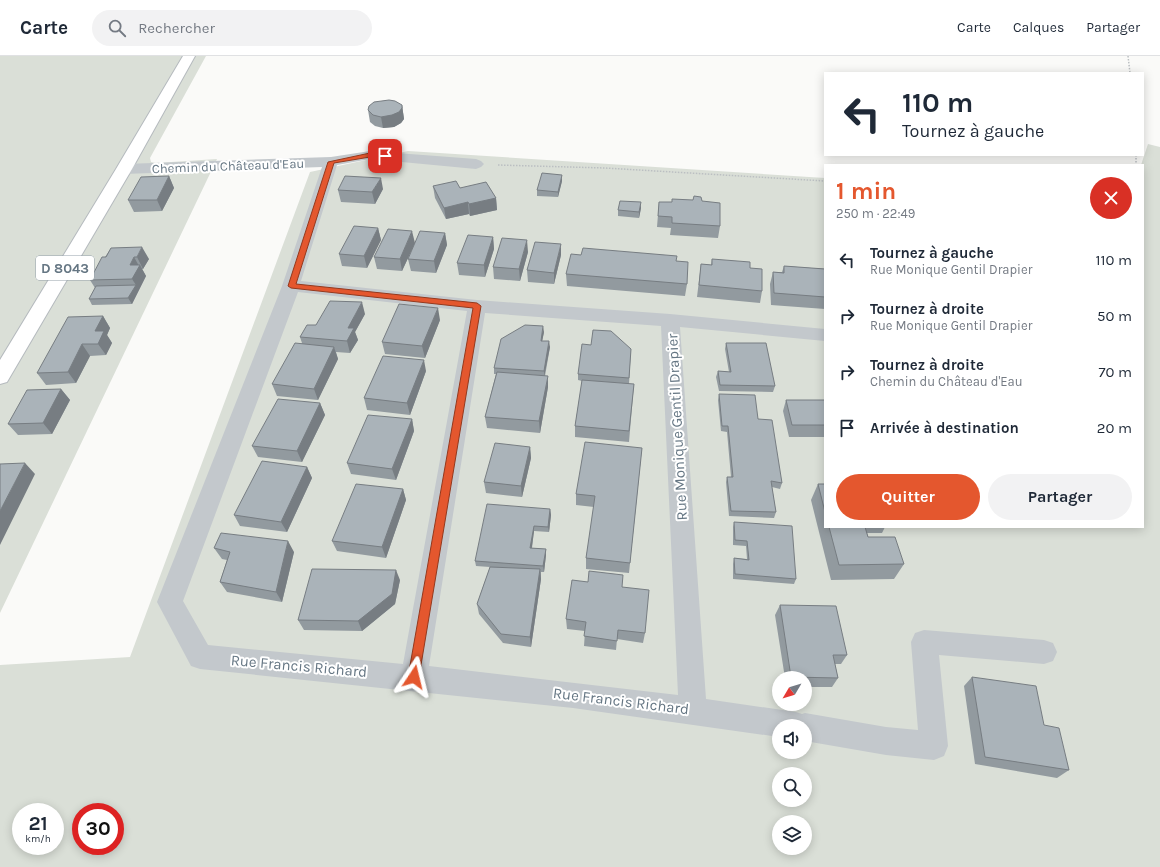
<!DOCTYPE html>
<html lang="fr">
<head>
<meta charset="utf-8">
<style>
  body { margin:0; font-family:Karla,sans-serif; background:#f2f2f3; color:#1f2937; height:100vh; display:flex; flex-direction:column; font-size:15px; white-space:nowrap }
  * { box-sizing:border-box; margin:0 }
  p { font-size:13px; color:#747a83 }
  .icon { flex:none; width:22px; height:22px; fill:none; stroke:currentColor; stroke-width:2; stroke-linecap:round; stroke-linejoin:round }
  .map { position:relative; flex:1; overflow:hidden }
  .panel { position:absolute; left:824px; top:108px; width:320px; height:364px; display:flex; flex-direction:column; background:#fff; border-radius:0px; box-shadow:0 2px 10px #0003 }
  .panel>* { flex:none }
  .guide { position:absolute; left:824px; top:16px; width:320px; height:84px; border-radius:0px; box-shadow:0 2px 10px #0003; background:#fff; color:#1f2937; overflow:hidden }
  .needle { width:26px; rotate:232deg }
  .tools { position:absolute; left:772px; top:615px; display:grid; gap:8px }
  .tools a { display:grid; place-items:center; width:40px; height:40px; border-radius:50%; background:#fff; box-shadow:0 2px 10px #0003; font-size:20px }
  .speed { position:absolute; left:12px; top:747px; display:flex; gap:8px; font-size:20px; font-weight:700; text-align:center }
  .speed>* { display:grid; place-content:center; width:52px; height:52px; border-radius:50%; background:#fff; box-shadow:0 2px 10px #0003; line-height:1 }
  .speed small { font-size:10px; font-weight:400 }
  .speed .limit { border:6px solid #d22; background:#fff; color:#111 }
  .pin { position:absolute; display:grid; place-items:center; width:34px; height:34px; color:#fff; margin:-17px; border-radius:8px; box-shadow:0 2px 6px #0006 }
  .me { position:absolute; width:44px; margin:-22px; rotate:10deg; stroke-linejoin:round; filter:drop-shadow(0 0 3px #0008) }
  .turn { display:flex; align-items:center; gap:14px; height:84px; padding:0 12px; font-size:18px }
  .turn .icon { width:52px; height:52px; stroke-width:2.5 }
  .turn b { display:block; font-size:28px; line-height:34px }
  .round { display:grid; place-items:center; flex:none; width:42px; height:42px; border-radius:21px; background:#f2f2f3 }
  .headline { display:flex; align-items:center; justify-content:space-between; height:68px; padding:0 12px }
  h1 { font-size:24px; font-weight:700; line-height:30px; color:#e4572e }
  .primary-button { display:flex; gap:8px; margin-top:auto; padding:8px 12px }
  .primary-button a { flex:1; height:46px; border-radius:24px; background:#e4572e; color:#fff; font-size:16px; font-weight:700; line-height:46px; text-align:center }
  .primary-button a+a { background:#f2f2f3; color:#1f2937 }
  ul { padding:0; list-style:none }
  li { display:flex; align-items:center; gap:12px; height:56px; padding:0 12px }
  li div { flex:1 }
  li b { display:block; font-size:15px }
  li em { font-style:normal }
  header { display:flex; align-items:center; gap:24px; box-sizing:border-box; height:56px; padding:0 20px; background:#fff; border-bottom:1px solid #e0e1e3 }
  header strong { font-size:19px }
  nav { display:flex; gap:22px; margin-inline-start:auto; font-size:14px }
  .search { width:280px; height:36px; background:#f2f2f3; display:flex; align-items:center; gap:10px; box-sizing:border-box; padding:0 14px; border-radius:22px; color:#747a83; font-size:15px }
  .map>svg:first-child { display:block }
  .green { fill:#dadfd7; fill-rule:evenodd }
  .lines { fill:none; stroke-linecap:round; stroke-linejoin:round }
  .major-casing { stroke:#b5babe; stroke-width:2 }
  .path { stroke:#bbbfc2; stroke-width:1.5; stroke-dasharray:1.5 1.5; stroke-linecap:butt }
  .minor { fill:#c3c8cc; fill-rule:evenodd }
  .major { fill:#fff; fill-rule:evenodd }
  .wall { fill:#929a9f }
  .shaded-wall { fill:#777d82 }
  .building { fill:#aab3b9; stroke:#777d82 }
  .route { fill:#e4572e; stroke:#94391e }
  .labels { text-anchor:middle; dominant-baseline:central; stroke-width:4; stroke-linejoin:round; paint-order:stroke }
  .far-street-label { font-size:13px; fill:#657683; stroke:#fff }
  .shield { fill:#fff; stroke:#939fa8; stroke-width:1 }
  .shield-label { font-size:14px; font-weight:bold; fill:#657683 }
  .street-label { font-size:15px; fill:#657683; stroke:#fff }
</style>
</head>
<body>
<header>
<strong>Carte</strong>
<div class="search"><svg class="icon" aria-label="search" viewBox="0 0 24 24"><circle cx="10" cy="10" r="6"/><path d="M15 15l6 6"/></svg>Rechercher</div>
<nav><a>Carte</a><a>Calques</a><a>Partager</a></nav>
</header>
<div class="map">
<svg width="1160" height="811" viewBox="0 0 1160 811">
  <rect width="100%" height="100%" fill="#fafaf8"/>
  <path class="green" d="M0,0H206L150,102L151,106L156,107L217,103L0,557Z
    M1148,88L1160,91V811H0V609L130,601L310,116L408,95L825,122V471H1143V109H1141ZM779,622H805V648H779ZM779,670H805V696H779ZM779,718H805V744H779ZM21,756H55V790H21ZM81,756H115V790H81ZM779,766H805V792H779Z"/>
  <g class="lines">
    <g class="major-casing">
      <path id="major" d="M183,0H195L132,113L7,326L0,328V304L116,113Z"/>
    </g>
    <path class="path" d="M1128,0L1130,17
      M1136,99V109
      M498,109L605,112L825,125"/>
    <path class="minor" d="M370,95L476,103L481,105L484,108L481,111L476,113L370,103L337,109L301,225L477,244L670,258L825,273V285L680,271L706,643L796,656L802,658L805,657L886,671L918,674L911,586L915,577L924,574L1044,584L1053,587L1057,596L1053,605L1044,608L939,599L948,690L944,700L934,704L886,699L805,685V670H779V681L573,652L200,613L191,610L157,546L282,230L322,111L124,118L119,116L116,113L119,110L124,108L331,101ZM298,236L467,255L403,608L208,589L183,545ZM485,257L661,270L678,639L429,610Z"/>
    <use href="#major" class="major"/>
  </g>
  <path class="wall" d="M402,49L404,63L401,67L394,71L383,72L375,70L370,66L368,54Z
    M169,120L174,132L162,155L134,156L128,144Z
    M562,125L558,141L537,140V134Z
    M433,130L460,132L496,142L497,154L470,160L469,158L446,163L435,142Z
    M383,133L375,148L341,146L338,134Z
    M702,145L720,170L718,182L670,179L671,172L657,171L659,146H672Z
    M641,152L639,162L618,160V154Z
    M378,172L381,184L367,212L342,210L339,198Z
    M445,177L447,189L436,217L411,215L408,203Z
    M493,181L494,193L485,221L459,219L457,207Z
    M415,187L402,215L377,213L374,201Z
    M111,192L149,203L143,213H142L146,220L132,248L92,249L89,243L95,232L90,224Z
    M528,196L520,225L494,223L493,211Z
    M561,199L554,228L528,226L527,214Z
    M712,203L750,212L762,235L760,247L697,241L701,208L711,209Z
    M676,205L687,228L685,240L567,230L566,218Z
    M784,210L825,213V253L771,249L770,228L773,216H782Z
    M365,258L355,276L358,284L350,297L336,296L338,303L318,344L277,340L272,328L302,287L300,281L316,269Z
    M103,260L110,272L107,279L112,287L106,299L90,300L76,327L46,329L37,317Z
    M440,264L425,302L385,298L382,286Z
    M544,276L542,285L550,291L545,320L548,331L540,377L487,372L485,361L496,318H494V312Z
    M726,287L775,330L773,336L719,335L716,321L718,315L729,316L725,293Z
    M631,293L629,328H634L629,386L575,381V370L582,325L578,324V318Z
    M426,315L410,359L367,354L364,342Z
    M61,333L70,344L52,378L18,379L8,368Z
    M719,338L758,363L782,427L780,433L772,431L776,456L774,462L729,460L726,426L727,421H731L727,376L721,375L718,344Z
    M786,344H825V381H789L783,355Z
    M320,347L325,359L302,406L258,401L252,390Z
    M412,363L414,375L396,424L351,418L347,407Z
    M530,391L531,402L522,441L486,437L484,426Z
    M642,392L629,517L586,513V502L594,451L576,449V438Z
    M307,411L312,422L287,476L240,470L234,459Z
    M818,428H825V471H885L882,477H867L868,481L904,508L894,523L831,524L811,444Z
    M403,433L406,444L386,502L337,495L332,485Z
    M550,453L551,459L549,476L534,475L532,492L546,493V499L544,516H541V523L531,591L503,587L479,558L477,548L490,511L476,510L475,505Z
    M734,466L796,523L794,528L733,523V508L734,502L747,503L746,490L733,489V471Z
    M214,492L294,496L282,546L227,536L220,526L227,504L222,503Z
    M400,524L395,548L362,575L304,574L298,564Z
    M622,531L645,577L643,587L617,583L616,594L584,590L585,575L567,573L566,563Z
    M780,549L847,599L841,608H835L838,622L832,631H805V622H785L775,559Z
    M972,621L1044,669L1069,714L1057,722L975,708L964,630Z"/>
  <path class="shaded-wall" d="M402,49L404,63L401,67L394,71L383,72L381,61Z
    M562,119V125L558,141V136Z
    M169,120L174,132L162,155L157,144Z
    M381,122L383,133L375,148L372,136Z
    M496,142L497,154L470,160L469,148Z
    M468,146L469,158L446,163L444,152Z
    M641,146V152L639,162V156Z
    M378,172L381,184L367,212L364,200Z
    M412,175L415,187L402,215L400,203Z
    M445,177L447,189L436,217L434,205Z
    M493,181L494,193L485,221L484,209Z
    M527,184L528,196L520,225L519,213Z
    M561,188V199L554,228V217Z
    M142,191L149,203L143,213L137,201Z
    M134,201L139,210L140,209L146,220L132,248L128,242L136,229L132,223L130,209Z
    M362,246L365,258L355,276L358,284L350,297L347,285L348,272Z
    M438,252L440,264L425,302L422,290Z
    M103,260L110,272L107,279L112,287L106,299L98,288L95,275Z
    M543,270L544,276L541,291V285Z
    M549,285L550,291L544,321V315Z
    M82,288L90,300L76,327L68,316Z
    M334,291L338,303L318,344L314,333Z
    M424,304L426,315L410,359L407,347Z
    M548,320V331L540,377L539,365Z
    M61,333L70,344L52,378L43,367Z
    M320,347L325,359L302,406L297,395Z
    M412,363L414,375L396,424L392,413Z
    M530,391L531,402L522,441L521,430Z
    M25,407L35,418L0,489V455Z
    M307,411L312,422L287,476L281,466Z
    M403,433L406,444L386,502L382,491Z
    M550,453L551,459L549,476L548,471Z
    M534,470V475L531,497L530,492Z
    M288,485L294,496L282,546L276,536Z
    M546,493V499L544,516L543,510Z
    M540,513L541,523L531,591L530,581Z
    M396,514L400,524L395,548L362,575L358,565Z"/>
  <path class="building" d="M389,44L395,45L402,49V52L399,56L392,59L381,61L373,59L368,54L369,50L374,46Z
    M542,117L562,119L558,136L537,134Z
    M169,120L157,144H128L141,121Z
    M345,120L381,122L372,136L338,134Z
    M456,125L460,132L486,126L496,142L469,148L468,146L444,152L433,130Z
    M694,140L701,141L702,145L720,147V170L672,167V161L658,160L659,146H672V143L693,144Z
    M620,145L641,146L639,156L618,154Z
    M354,170L378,172L364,200L339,198Z
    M388,173L412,175L400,203L374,201Z
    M420,175L445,177L434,205L408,203Z
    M468,179L493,181L484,209L457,207Z
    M502,182L527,184L519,213L493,211Z
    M535,186L561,188L554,217L527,214Z
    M142,191L137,201H134L130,209H140L132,223L90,224L102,201H106L111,192Z
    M583,192L677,200L676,205L688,206L687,228L566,218L571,198L581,199Z
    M712,203L750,206V212L762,213V235L699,229L701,208L712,209Z
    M784,210L825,213V241L774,237L773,216L784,217Z
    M136,229L128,242L89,243L96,230Z
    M330,245L362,246L348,272H354L347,285L300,281L307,269H316Z
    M399,248L438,252L422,290L382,286Z
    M103,260L95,275H104L98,288H82L68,316L37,317L68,261Z
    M525,269L543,270L541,285H549L544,315L494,312L501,283Z
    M593,274L611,275L631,293L629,322L578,318L582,288L591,289Z
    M295,287L334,291L314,333L272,328Z
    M726,287H766L775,330L720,329L718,315L731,316Z
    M383,300L424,304L407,347L364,342Z
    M497,316L548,320L539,365L485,361Z
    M582,324L634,328L629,375L575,370Z
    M61,333L43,367L8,368L27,334Z
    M719,338L755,339L758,363L772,364L782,427L771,425L776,456L731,455L727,421H733L728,370H722Z
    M278,343L320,347L297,395L252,390Z
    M786,344H825V369H792Z
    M368,359L412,363L392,413L347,407Z
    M585,386L642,392L630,507L586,502L595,440L576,438Z
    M495,387L530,391L521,430L484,426Z
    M262,405L307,411L281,466L234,459Z
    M25,407L0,455V408Z
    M356,428L403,433L382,491L332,485Z
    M818,428H825V456Z
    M487,448L550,453L548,471L534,470L530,492L546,493L543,510L475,505Z
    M734,466L792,470L796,523L735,518L734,502L749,504L747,485L735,484Z
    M829,471H865L868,481H895L904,508L839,509Z
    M221,477L288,485L276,536L220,526L230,496L214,492Z
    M490,511L540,513L530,581L501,578L477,548Z
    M312,513L396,514L392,538L358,565L298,564Z
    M589,515L623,519L622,531L649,534L645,577L618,574L617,585L584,580L586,566L566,563L572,524L588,526Z
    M780,549L836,550L847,599H833L838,622L791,621Z
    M972,621L1036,630L1044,669L1059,672L1069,714L985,701Z"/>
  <path class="route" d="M370,97L385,98L388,100L385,102L370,101L334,107L296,228L477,247L481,250L419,621L418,625L414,626L410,625L408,621L473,252L291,232L288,230L328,106Z"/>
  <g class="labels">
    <g class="far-street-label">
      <text transform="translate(228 110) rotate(-2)">Chemin du Château d'Eau</text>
    </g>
    <rect class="shield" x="36" y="200" width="58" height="24" rx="3"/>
    <g class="shield-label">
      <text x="65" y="212">D 8043</text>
    </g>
    <g class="street-label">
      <text transform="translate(677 371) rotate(-93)">Rue Monique Gentil Drapier</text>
      <text transform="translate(299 610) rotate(5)">Rue Francis Richard</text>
      <text transform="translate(621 645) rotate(7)">Rue Francis Richard</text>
    </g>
  </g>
</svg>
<div class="tools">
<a><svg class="needle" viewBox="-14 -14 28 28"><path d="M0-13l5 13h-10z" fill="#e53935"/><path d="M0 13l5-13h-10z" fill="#747a83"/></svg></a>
<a><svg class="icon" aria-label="sound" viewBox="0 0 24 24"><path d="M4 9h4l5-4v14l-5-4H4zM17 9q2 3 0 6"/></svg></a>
<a><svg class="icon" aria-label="search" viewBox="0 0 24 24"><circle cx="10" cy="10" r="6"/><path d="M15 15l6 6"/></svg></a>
<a><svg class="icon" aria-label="layers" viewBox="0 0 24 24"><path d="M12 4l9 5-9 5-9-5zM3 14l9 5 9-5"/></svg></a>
</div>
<div class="speed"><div>21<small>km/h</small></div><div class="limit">30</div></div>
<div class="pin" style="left:385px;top:100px;background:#d93025"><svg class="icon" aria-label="arrive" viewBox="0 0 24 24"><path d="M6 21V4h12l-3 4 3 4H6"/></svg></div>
<svg class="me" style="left:414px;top:621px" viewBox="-20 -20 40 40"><path d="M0-17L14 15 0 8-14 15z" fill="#e4572e" stroke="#fff" stroke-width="4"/></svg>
<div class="guide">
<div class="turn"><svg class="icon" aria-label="left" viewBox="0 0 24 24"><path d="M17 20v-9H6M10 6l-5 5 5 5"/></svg><div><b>110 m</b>Tournez à gauche</div></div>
</div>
<section class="panel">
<div class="headline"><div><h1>1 min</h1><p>250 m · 22:49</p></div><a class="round" style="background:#d93025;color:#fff"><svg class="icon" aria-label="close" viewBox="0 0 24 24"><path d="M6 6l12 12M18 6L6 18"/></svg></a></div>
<ul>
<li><svg class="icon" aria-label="left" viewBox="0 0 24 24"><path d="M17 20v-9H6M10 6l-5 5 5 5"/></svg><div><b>Tournez à gauche</b><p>Rue Monique Gentil Drapier</p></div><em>110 m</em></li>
<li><svg class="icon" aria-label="right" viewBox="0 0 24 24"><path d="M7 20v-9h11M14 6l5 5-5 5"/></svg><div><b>Tournez à droite</b><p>Rue Monique Gentil Drapier</p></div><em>50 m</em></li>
<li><svg class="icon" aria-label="right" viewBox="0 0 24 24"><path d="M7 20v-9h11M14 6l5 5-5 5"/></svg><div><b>Tournez à droite</b><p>Chemin du Château d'Eau</p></div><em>70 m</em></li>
<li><svg class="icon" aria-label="arrive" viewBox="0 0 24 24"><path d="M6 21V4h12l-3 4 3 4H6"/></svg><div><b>Arrivée à destination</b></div><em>20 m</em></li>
</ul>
<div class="primary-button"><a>Quitter</a><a>Partager</a></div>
</section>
</div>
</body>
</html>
